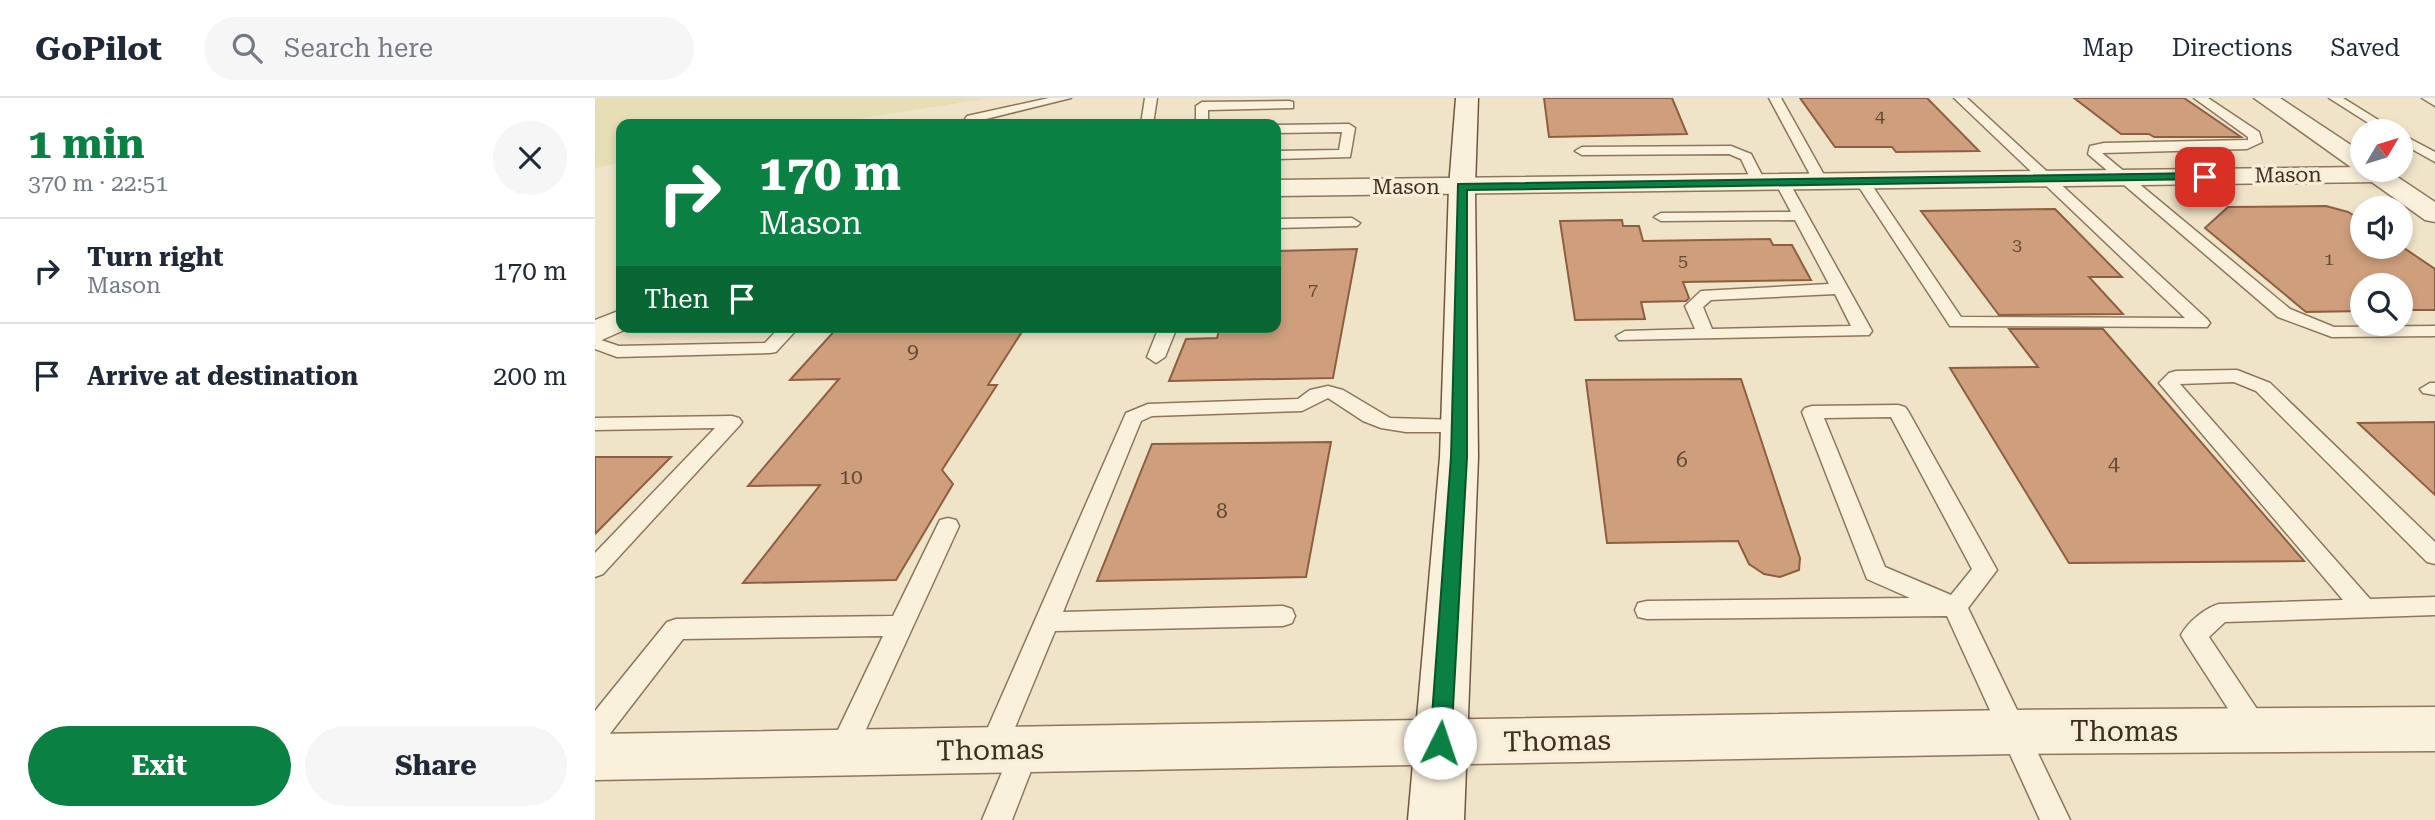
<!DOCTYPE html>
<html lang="en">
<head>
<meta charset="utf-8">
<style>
  body { margin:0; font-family:"Roboto Serif",serif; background:#f6f6f7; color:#1f2937; height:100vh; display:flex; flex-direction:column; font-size:26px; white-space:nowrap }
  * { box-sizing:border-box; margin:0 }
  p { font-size:23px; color:#747a83 }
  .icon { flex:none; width:38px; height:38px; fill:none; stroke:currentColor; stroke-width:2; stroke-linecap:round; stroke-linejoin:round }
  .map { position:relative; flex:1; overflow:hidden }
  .details { display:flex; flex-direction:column; background:#fff; width:595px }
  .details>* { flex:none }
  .guide { position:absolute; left:21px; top:21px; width:665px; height:214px; border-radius:14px; box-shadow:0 4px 10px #0003; background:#0b8043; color:#fff; overflow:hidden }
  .needle { width:46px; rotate:52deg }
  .tools { position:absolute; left:1755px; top:21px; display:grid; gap:14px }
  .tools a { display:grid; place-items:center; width:63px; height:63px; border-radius:50%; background:#fff; box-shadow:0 4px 10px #0003; font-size:35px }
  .pin { position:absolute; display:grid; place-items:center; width:60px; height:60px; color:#fff; margin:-30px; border-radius:14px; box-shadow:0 4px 10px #0006 }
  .me { position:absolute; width:77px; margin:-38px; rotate:4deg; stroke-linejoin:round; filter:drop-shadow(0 0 5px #0008) }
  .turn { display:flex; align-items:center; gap:24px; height:147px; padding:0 28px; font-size:32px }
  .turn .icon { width:91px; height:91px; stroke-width:2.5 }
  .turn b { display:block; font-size:49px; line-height:60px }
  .then { display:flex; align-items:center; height:66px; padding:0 28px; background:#0003; gap:14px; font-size:26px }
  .round { display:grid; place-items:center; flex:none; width:74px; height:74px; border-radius:37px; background:#f6f6f7 }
  .headline { display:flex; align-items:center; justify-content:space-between; height:119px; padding:0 28px }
  h1 { font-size:42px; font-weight:700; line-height:52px; color:#0b8043 }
  .action { display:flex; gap:14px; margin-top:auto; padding:14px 28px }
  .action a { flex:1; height:80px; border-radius:42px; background:#0b8043; color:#fff; font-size:28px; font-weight:700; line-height:80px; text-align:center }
  .action a+a { background:#f6f6f7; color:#1f2937 }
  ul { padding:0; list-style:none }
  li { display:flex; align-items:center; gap:21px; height:105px; padding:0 28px; border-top:2px solid #e0e1e3 }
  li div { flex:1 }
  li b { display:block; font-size:26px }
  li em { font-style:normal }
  header { display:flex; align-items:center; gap:42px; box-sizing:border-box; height:98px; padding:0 35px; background:#fff; border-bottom:2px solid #e0e1e3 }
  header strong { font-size:33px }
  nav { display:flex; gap:38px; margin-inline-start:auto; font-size:24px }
  .search { width:490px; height:63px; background:#f6f6f7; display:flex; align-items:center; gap:18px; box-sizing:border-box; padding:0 24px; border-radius:38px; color:#747a83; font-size:26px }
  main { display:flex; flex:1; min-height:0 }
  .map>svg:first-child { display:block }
  .farmland { fill:#e6deb5 }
  .building { fill:#cf9f7d; stroke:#8d5f41; stroke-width:2 }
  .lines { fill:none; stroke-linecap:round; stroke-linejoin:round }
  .service-casing { stroke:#8d765c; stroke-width:3 }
  .minor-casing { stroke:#8d765c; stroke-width:3 }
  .tertiary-casing { stroke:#8d765c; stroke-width:3 }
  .secondary-casing { stroke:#6f573f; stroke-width:3 }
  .service { fill:#faf1dc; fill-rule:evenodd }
  .minor { fill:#faf1dc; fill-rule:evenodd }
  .tertiary { fill:#faf1dc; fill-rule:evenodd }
  .secondary { fill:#faf1dc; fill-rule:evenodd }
  .route { fill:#0b8043; stroke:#07532c; stroke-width:2 }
  .labels { text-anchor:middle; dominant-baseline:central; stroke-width:7; stroke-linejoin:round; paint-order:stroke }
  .far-number-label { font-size:18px; fill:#624a37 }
  .far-street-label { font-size:21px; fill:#3d2e20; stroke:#f7eed8 }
  .number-label { font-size:21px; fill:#624a37 }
  .near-street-label { font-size:28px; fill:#3d2e20; stroke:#f7eed8 }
</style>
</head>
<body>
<header>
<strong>GoPilot</strong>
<div class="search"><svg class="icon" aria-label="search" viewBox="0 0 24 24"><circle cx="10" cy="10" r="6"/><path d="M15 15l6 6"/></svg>Search here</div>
<nav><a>Map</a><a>Directions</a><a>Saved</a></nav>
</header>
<main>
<section class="details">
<div class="headline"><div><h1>1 min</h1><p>370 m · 22:51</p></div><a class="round"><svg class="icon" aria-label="close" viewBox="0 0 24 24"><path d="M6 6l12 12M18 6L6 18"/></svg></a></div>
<ul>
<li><svg class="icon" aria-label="right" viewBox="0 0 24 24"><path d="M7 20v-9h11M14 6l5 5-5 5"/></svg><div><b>Turn right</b><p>Mason</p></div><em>170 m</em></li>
<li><svg class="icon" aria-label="arrive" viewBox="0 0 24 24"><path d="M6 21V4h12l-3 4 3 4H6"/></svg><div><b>Arrive at destination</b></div><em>200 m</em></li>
</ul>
<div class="action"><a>Exit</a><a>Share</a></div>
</section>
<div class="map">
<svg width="1840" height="722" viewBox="0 0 1840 722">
  <rect width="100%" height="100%" fill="#f0e4c8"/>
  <path class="farmland" d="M0,0H396L228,26H26V65L0,70Z"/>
  <path class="building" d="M949,0H1077L1092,36L954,39Z
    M1205,0H1332L1384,53L1301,54L1297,49H1240Z
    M1479,0H1589L1646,39H1559L1554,36H1526Z
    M1731,108L1753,114L1768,123V149L1806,148L1840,171V212H1806V187H1768V213L1711,214L1610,130L1633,109Z
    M1460,111L1527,179H1494L1528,216L1404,217L1326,113Z
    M1027,122L1028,128H1044L1048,143L1175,141L1178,147H1197L1216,182L1088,184L1094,200L1091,203L1046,204L1050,221L980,222L965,123Z
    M762,151L738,280L574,283L591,241L622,240L625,229H681V153Z
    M243,229H430L393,287H402L347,372L358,386L301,482L148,485L225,387L153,388L244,281L195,282Z
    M1414,231H1508L1709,463L1474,465L1355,270L1443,269Z
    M1146,281L1205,460L1204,472L1185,479L1169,476L1154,466L1143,443L1012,445L991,282Z
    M1840,324V397L1763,325Z
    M736,344L711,479L502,483L557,346Z
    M0,359H76L0,436Z"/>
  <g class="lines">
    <g class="service-casing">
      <path id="service" d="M454,0H476L383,23L384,26H372L370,21L372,18Z
        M550,0H562L558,26H546Z
        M1174,0H1186L1233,84L1231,87H1221L1219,84Z
        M1359,0H1372L1612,221L1615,225L1612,229L1355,228L1260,83L1262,80H1272L1366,219L1590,220Z
        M1599,0H1613L1664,34L1667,44L1652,51L1507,55L1695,211L1739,229L1840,228V238L1737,239L1683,219L1493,56L1495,48L1509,45L1653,42V39Z
        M1734,0H1748L1801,33H1786Z
        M1827,0H1840V8Z
        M694,3L698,4V10L613,12V26H601V8L607,4Z
        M754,26L760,30L755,59L681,61V53L744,52L747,34L681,35V27Z
        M1806,36L1840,54V64L1806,45Z
        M1136,48L1156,56L1171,85L1169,88H1159L1146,61L1134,56L987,57L980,53L987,49Z
        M1187,80L1194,84L1277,233L1274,237L1024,242L1021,238L1030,233L1100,231L1090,208L1106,193L1234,186L1200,122L1066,123L1059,119L1066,115L1196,114L1180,84ZM1240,196L1256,228L1117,231L1108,209L1116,202Z
        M757,120L765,125L762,128L681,130V121Z
        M185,229H204L181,254L175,255L22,259L0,251V240L24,248L170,245Z
        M564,229H582L570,259L561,265L552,259Z
        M1642,272L1675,285L1840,444V466L1832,464L1661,293L1639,284L1585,286L1775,501L1840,499V517L1630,524L1614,539L1676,632L1672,640L1662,644L1652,640L1590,544L1586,537C1593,524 1610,510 1624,506L1748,502L1564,285L1574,275L1581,273Z
        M1835,285H1840V297L1828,295L1825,291Z
        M733,288L748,292L795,320L864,322L871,324L874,328L871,332L864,334H811L786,330L768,323L733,300L707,313L557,318L546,323L468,514L688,508L697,511L700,518L697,525L688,528L460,533L407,661L397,664L387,661L383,652L531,315L553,306L703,301L715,292Z
        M1303,307L1310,309L1313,313L1402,472L1373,510L1475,722H1445L1352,518L1052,521L1043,519L1040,512L1043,505L1052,503L1315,500L1272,481L1207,314L1210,310L1217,308ZM1296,319L1377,471L1356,497L1290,469L1229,320Z
        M137,318L144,320L147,324L144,328L8,476L0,479V455L120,330L0,332V320Z
        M353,420L361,422L364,428L256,664L246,667L236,664L232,655L288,538L88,541L10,642L0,646V613L72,524L81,521L298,518L342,428L345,422Z
        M430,640L440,643L444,652L417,722H387L420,643Z"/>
    </g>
    <g class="minor-casing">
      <path id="minor" d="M1659,0H1685L1768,55V72H1792L1840,104V124L1830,122Z"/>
    </g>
    <g class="tertiary-casing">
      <path id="tertiary" d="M1768,69V72H1791L1794,76L1790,81L1781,84L681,98V82Z
        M26,212V229H36L0,245V222Z
        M1840,609V653L1417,656L0,682V636L1417,612Z"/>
    </g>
    <g class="secondary-casing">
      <path id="secondary" d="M861,0H883L880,89L883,359L869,722H813L845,359L854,89Z"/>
    </g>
    <use href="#service" class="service"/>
    <use href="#minor" class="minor"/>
    <use href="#tertiary" class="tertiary"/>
    <use href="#secondary" class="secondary"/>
  </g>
  <path class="route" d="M1610,75L1616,79L1614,81L872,92V359L856,645L853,652L845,655L838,652L835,645L856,359L863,86Z"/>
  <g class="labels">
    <g class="far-number-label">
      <text x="1285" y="17">4</text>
      <text x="1422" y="146">3</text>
      <text x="1734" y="160">1</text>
      <text x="1088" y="162">5</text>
      <text x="718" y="191">7</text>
    </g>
    <g class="far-street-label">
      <text transform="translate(1693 77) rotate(-1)">Mason</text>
      <text x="811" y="89">Mason</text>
    </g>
    <g class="number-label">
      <text x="318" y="253">9</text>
      <text x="1087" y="362">6</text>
      <text x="1519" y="366">4</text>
      <text x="256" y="379">10</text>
      <text x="627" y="413">8</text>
    </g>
    <g class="near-street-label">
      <text x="1529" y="633">Thomas</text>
      <text transform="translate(962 643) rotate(-1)">Thomas</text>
      <text transform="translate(395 652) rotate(-1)">Thomas</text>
    </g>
  </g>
</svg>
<div class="tools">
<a><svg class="needle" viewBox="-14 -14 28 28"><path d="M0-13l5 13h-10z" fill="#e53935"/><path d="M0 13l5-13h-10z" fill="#747a83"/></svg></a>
<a><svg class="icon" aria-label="sound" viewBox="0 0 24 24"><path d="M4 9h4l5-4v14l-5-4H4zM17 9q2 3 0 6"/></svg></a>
<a><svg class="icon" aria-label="search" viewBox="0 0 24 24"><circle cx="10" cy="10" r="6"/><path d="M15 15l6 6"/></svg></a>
</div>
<div class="pin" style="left:1610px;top:79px;background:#d93025"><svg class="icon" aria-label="arrive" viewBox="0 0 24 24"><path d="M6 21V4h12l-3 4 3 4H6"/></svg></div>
<svg class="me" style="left:845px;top:645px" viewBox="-20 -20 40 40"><circle r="19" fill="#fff"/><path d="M0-13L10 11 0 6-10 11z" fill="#0b8043"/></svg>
<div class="guide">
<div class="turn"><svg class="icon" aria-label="right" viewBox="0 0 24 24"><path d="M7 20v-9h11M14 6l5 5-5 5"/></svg><div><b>170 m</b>Mason</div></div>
<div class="then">Then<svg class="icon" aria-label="arrive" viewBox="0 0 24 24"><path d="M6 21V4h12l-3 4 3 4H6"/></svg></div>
</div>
</div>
</main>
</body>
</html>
